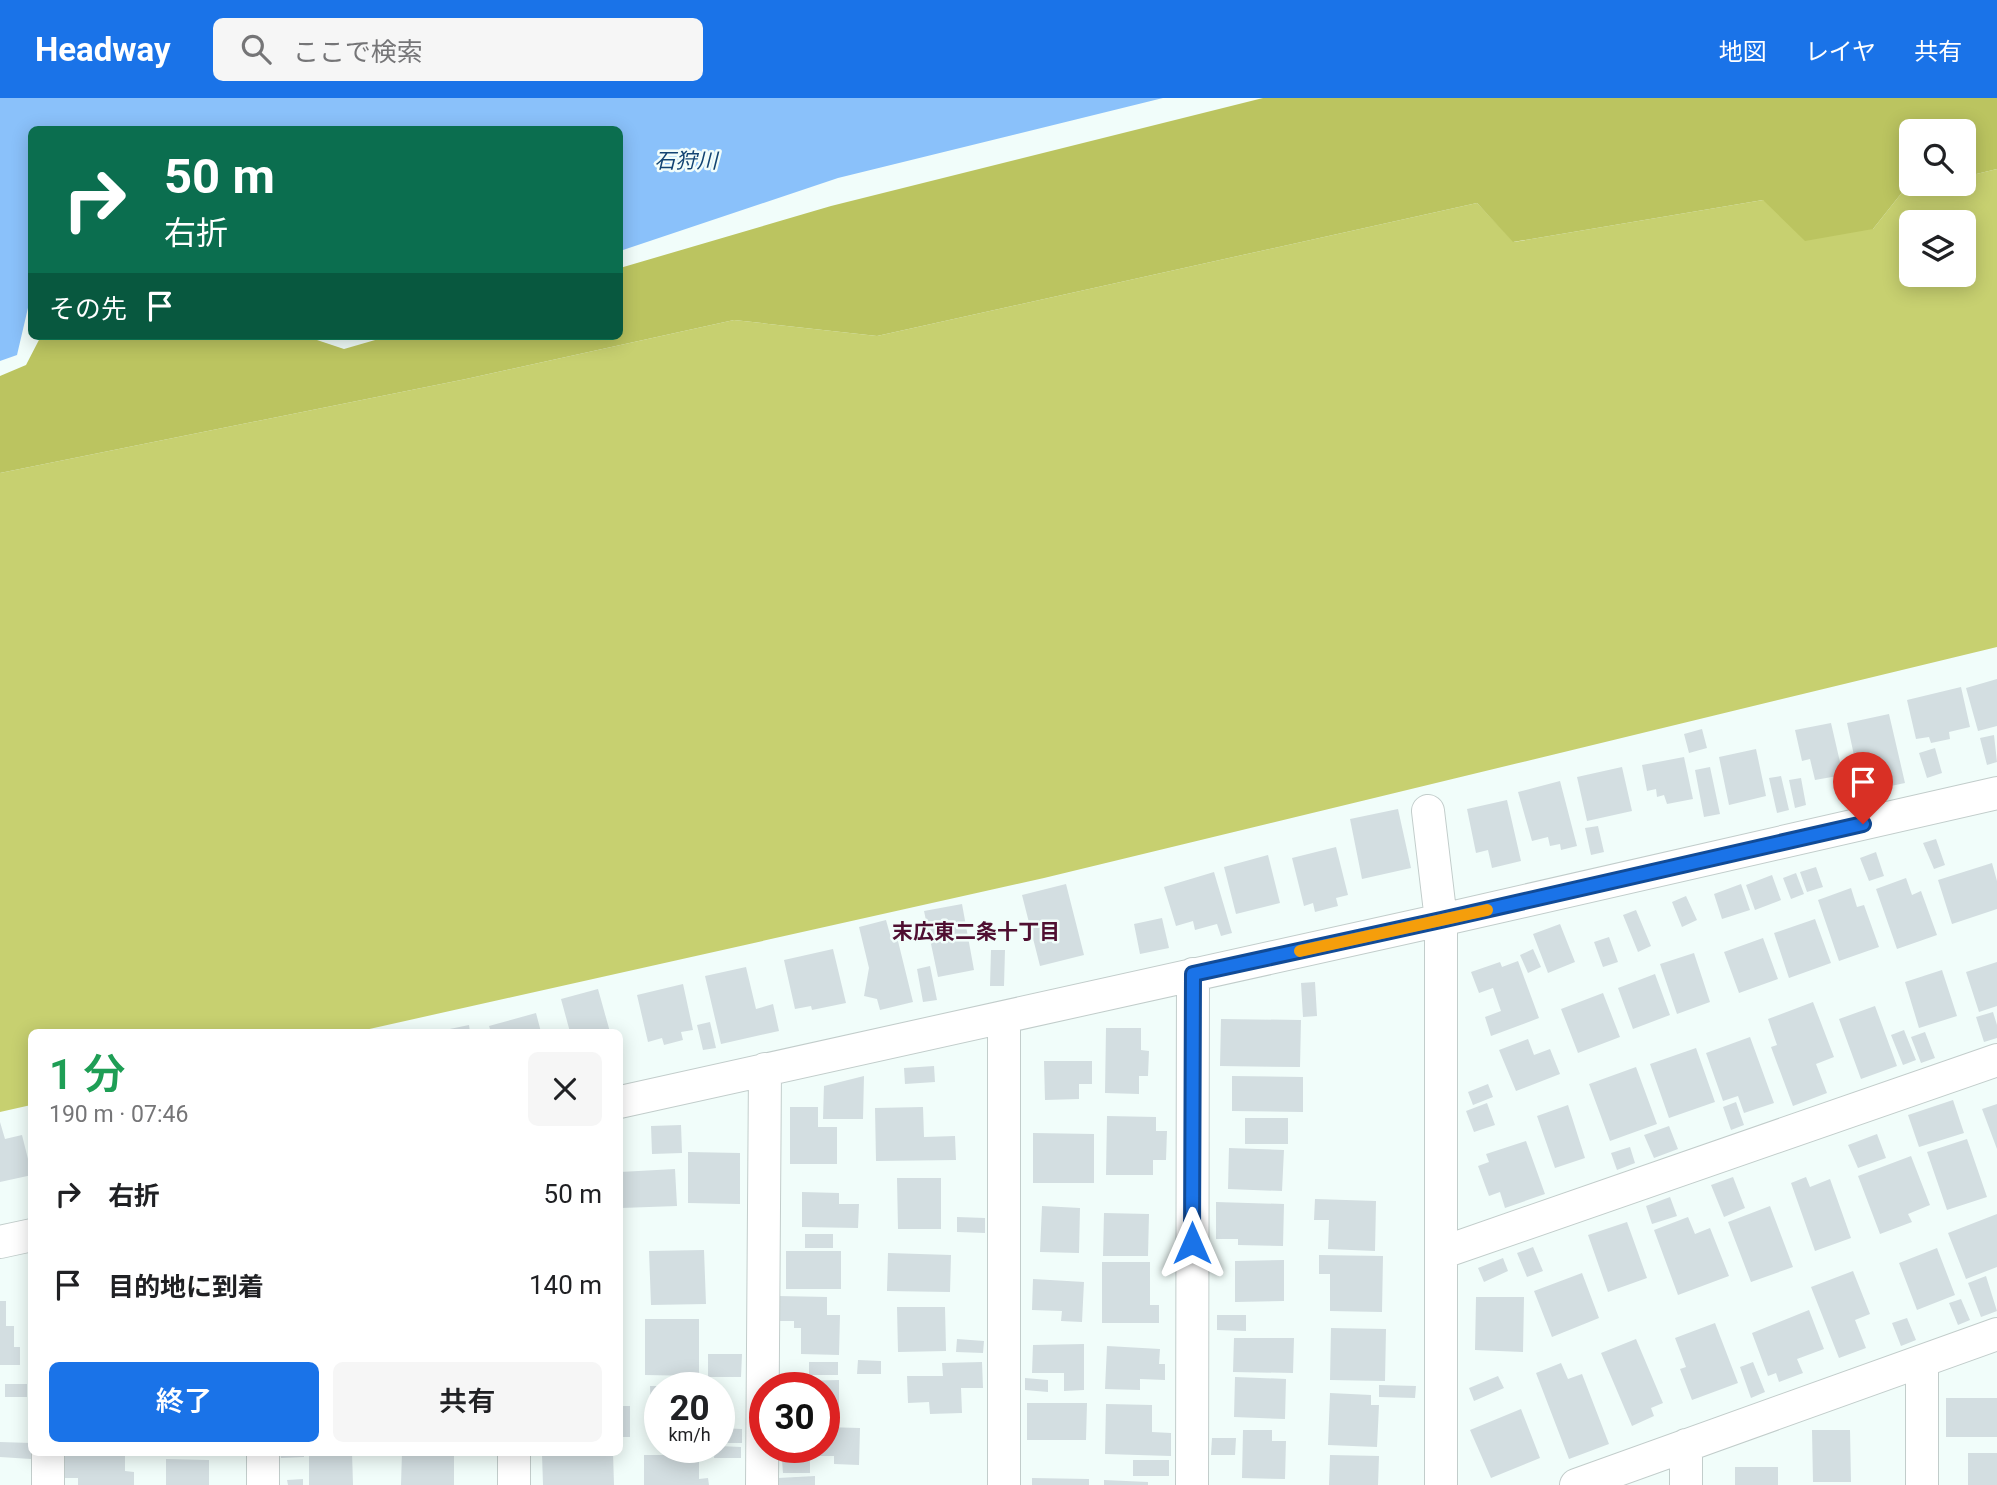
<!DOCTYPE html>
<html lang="ja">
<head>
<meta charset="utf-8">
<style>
  body { margin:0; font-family:Roboto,"Noto Sans JP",sans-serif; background:#f6f6f6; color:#202124; height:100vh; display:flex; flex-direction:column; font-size:26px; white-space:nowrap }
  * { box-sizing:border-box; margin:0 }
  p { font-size:23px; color:#757577 }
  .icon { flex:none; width:38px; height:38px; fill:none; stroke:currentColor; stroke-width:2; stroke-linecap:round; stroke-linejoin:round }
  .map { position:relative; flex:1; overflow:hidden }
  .side { position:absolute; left:28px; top:931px; width:595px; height:427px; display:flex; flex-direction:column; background:#fff; border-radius:10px; box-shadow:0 4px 18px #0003 }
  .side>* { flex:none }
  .hud { position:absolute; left:28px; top:28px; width:595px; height:214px; border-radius:10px; box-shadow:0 4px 18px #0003; background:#0b6e4f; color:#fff; overflow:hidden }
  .tools { position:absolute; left:1899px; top:21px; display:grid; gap:14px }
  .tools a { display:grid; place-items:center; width:77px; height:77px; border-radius:10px; background:#fff; box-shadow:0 4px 18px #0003; font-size:35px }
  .speed { position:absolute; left:644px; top:1274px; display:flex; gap:14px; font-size:35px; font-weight:700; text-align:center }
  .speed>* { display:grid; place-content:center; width:91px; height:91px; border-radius:50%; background:#fff; box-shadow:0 4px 18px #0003; line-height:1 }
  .speed small { font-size:18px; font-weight:400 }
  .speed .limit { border:10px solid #d22; background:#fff; color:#111 }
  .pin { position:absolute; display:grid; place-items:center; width:60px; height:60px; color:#fff; margin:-72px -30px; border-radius:50% 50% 50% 0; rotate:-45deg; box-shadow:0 0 7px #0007 }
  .pin .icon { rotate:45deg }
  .me { position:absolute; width:77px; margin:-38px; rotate:0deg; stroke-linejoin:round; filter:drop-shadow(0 0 5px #0008) }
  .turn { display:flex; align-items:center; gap:24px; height:147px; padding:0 21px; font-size:32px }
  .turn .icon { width:91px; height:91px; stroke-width:2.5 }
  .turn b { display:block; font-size:49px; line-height:60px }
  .then { display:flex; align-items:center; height:66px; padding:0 21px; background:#0003; gap:14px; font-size:26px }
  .round { display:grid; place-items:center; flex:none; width:74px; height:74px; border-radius:10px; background:#f6f6f6 }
  .summary { display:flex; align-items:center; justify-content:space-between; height:119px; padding:0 21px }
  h1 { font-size:42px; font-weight:600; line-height:52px; color:#1e9e55 }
  .button { display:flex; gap:14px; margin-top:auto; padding:14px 21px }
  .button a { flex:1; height:80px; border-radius:10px; background:#1a73e8; color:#fff; font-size:28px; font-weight:600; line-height:80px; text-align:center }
  .button a+a { background:#f6f6f6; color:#202124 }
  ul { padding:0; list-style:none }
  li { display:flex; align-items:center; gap:21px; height:91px; padding:0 21px }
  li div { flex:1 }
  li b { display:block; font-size:26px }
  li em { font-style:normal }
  header { display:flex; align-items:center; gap:42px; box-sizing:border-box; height:98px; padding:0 35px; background:#1a73e8; color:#fff }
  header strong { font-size:33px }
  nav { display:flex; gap:38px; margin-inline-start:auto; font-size:24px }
  .search { width:490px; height:63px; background:#f6f6f6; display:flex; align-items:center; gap:18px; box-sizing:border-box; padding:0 24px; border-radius:10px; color:#757577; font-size:26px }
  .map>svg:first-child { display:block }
  .green { fill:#c7d070; fill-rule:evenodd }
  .forest { fill:#bbc460 }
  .water { fill:#8ac1fa }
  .building { fill:#d3dee1 }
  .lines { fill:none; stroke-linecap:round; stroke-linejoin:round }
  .minor-casing { stroke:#c2cdcb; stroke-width:34 }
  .minor { stroke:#fff; stroke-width:32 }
  .route-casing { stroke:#114b97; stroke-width:18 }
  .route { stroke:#1a73e8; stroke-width:12 }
  .slow { stroke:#f59e0b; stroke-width:12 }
  .labels { text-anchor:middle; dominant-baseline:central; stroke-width:5; stroke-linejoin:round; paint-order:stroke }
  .water-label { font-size:21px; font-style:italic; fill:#124472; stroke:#f1fdfa }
  .neighbourhood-label { font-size:21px; font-weight:bold; fill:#4f0f31; stroke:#f1fdfa }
</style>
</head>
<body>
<header>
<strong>Headway</strong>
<div class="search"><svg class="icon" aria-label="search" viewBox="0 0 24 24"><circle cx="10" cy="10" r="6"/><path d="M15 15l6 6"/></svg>ここで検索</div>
<nav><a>地図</a><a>レイヤ</a><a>共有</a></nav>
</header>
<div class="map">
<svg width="1997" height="1387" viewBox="0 0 1997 1387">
  <rect width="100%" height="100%" fill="#f1fdfa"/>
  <path class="green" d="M1997,71V549L1044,780L356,934H32L31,1007L0,1014V375L466,281L734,222L877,238L1477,105L1514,144L1763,102L1873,131L1904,92L1932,86H1964V79ZM1911,124H1964V177H1911Z"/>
  <path class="forest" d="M1263,0H1997V71L1964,79V33H1911V86H1932L1904,92L1873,131L1805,143L1763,102L1513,144L1477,105L877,238L734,222L466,281L0,375V278L26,267L41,238H305L344,251L389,238H620V170L831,108Z"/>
  <path class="water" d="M0,0H1163L838,80L620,153V32H32L31,197L17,257L0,263Z"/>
  <path class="building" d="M1997,581V628L1978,633L1966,590Z
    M1961,589L1970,629L1949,634L1950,641L1931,645L1929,639L1916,641L1907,602Z
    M1889,616L1905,685L1862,694L1847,625Z
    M1831,625L1843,677L1815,682L1810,661L1802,663L1795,632Z
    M1702,631L1707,650L1689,655L1684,636Z
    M1994,637L1997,664L1987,667L1980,640Z
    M1935,650L1942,675L1927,680L1919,655Z
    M1756,651L1766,698L1729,707L1719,659Z
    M1684,659L1693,701L1667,706L1664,697L1657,699L1656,691L1647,693L1642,667Z
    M1622,669L1632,713L1587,723L1577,679Z
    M1710,669L1720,716L1704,719L1695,672Z
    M1781,678L1789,712L1777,715L1769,680Z
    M1801,680L1806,707L1795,710L1789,682Z
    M1560,683L1577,748L1561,752L1560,746L1550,748L1548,739L1532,743L1518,694Z
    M1507,702L1521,763L1492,770L1488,752L1476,755L1467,711Z
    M1398,711L1411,770L1362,781L1350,721Z
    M1598,728L1604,754L1591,757L1585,730Z
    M1936,741L1945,767L1934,771L1923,745Z
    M1336,749L1348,797L1336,800L1338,808L1315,814L1313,805L1304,808L1292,760Z
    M1876,754L1884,778L1869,783L1860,760Z
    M1268,757L1280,805L1236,816L1224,769Z
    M1992,765L1997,783V811L1952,826L1938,782Z
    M1816,769L1823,789L1807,794L1800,774Z
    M1214,774L1232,835L1221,838L1217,826L1195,832L1193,823L1176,828L1164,789Z
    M1796,775L1804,796L1791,801L1783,780Z
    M1772,777L1781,802L1755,812L1746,787Z
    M1906,780L1912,797L1921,793L1937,837L1897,851L1876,791Z
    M1066,786L1084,857L1040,868L1022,797Z
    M1741,786L1750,812L1722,821L1714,796Z
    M1851,790L1857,809L1864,807L1879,849L1839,863L1818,802Z
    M1686,798L1697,822L1682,829L1672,804Z
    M962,806L974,872L938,879L924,813Z
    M1636,812L1651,848L1638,854L1623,817Z
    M1162,820L1169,850L1140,856L1134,826Z
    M1815,821L1831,865L1789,880L1774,835Z
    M886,822L891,840L897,839L913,904L880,912L877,901L864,898L869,870L859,829Z
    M1560,826L1575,864L1548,875L1533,836Z
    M1609,839L1618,864L1603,869L1594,844Z
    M1763,840L1778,881L1739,895L1724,854Z
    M833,851L846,905L812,912L811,908L795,911L784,862Z
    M1533,851L1541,869L1528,875L1520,857Z
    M991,852H1005L1004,888H990Z
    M1694,855L1710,904L1677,916L1660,866Z
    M1518,863L1539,920L1491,938L1485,919L1501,913L1493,890L1479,895L1471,874L1500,864L1502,869Z
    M1997,864V908L1979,914L1966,874Z
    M930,868L937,902L923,904L917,871Z
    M746,869L756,911L773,906L779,933L721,946L705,878Z
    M1942,872L1957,918L1919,930L1905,884Z
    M1655,876L1670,917L1633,931L1618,890Z
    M1315,884L1317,918L1303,919L1301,885Z
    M683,886L693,932L681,934L683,942L664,947L662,940L648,944L637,897Z
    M598,891L610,934H570L561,901Z
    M1603,895L1620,939L1578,955L1561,911Z
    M1813,904L1834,959L1816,966L1827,995L1793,1008L1771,949L1777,947L1768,921Z
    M1875,908L1897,968L1861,981L1839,921Z
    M1993,914L1997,927V940L1984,944L1976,919Z
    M536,915L541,934H491L489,928Z
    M1221,921L1301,922L1300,969L1220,968Z
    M710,924L716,950L703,952L697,927Z
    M469,927L470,934H440V933Z
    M1106,930H1141V952L1149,953L1148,978H1139V996L1105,995Z
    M1904,932L1916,962L1903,967L1891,937Z
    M1925,934L1935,960L1921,965L1911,939Z
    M1750,939L1774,1005L1744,1015L1738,998L1723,1003L1706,955Z
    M1528,941L1534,957L1550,951L1560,976L1516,993L1499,952Z
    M1696,950L1715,1004L1669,1020L1650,966Z
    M1044,963H1092V986H1079V1001L1045,1002Z
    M934,968L935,984L905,986L904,970Z
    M1636,969L1657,1026L1610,1043L1589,986Z
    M864,978L863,1021H823L824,988Z
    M1232,978L1303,979V1014L1232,1013Z
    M1488,986L1493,999L1473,1007L1468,994Z
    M1953,1002L1964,1035L1919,1049L1908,1017Z
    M1736,1004L1744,1027L1731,1032L1723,1009Z
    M1487,1005L1495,1027L1474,1034L1466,1013Z
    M1997,1006V1051L1982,1011Z
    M1568,1007L1585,1060L1555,1070L1537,1018Z
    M790,1009H818V1029H837V1066H790Z
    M923,1009L924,1039L955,1038L956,1062L876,1063L875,1010Z
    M1107,1018L1156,1019V1033H1167L1166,1062H1153V1077H1106Z
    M1245,1020H1288V1046H1245Z
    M0,1024L5,1041L22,1037L32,1077L0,1084Z
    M681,1027L682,1055L652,1056L651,1028Z
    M1669,1028L1678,1051L1654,1060L1644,1037Z
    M1033,1035L1094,1036V1085H1033Z
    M1877,1036L1886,1060L1858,1070L1848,1047Z
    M1967,1041L1987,1099L1947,1112L1927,1054Z
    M1526,1043L1545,1096L1505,1110L1500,1094L1489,1098L1478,1068L1489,1064L1486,1056Z
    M1630,1049L1635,1065L1617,1072L1611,1055Z
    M1229,1050L1284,1052L1282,1093L1228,1091Z
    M688,1054L740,1055V1106L688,1105Z
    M1911,1058L1930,1107L1908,1116L1912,1124L1880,1136L1858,1078Z
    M675,1071L677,1108L621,1110L620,1074Z
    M1733,1079L1745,1110L1724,1119L1711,1087Z
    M1806,1079L1810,1089L1830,1081L1851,1140L1815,1153L1791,1085Z
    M897,1080H941V1131H898Z
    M802,1094L839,1095V1106H859L858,1130L802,1129Z
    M1670,1099L1677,1118L1652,1126L1646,1108Z
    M1315,1101L1376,1103L1375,1153L1328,1151L1329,1122H1314Z
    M1216,1104L1284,1106L1283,1148L1238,1147V1141H1216Z
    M1042,1108L1080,1110L1079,1155L1040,1154Z
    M1770,1108L1793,1169L1751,1184L1728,1124Z
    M1104,1115L1149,1116L1148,1158H1103Z
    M1997,1116V1169L1966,1181L1948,1135Z
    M957,1119L985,1120V1135L957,1134Z
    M1688,1119L1695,1136L1710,1130L1729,1178L1678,1197L1654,1132Z
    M1627,1124L1647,1180L1608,1194L1588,1137Z
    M805,1136H833V1150H805Z
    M1533,1149L1543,1173L1527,1179L1517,1155Z
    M1937,1150L1955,1197L1917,1212L1899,1165Z
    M704,1152L706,1206L651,1207L649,1153Z
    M786,1153H841V1191H786Z
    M888,1155L951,1157L950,1194L887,1193Z
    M1319,1157L1383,1158L1382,1214L1330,1213V1176H1319Z
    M1503,1160L1508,1173L1484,1184L1478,1170Z
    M1284,1162V1203L1235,1204V1163Z
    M1102,1164H1150V1207H1159V1225H1102Z
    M1853,1173L1870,1216L1855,1222L1866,1250L1839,1260L1811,1189Z
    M1582,1175L1599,1220L1552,1239L1534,1193Z
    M1986,1178L1997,1213L1981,1219L1968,1185Z
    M1033,1181L1084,1184L1082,1224L1061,1223L1062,1213L1032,1212Z
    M778,1198L827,1199V1217H840L839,1257L801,1256V1230H794V1223H778Z
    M1476,1199H1524L1523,1254L1475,1252Z
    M1961,1201L1970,1222L1958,1227L1949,1205Z
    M0,1203H6V1228H14V1249H20V1267H0Z
    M897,1209H945L946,1253L898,1254Z
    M1809,1212L1824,1251L1797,1261L1803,1275L1779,1284L1776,1275L1768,1278L1752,1235Z
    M1217,1217H1246V1233L1217,1232Z
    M1907,1220L1916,1242L1901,1248L1892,1225Z
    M645,1221H699V1278L645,1277Z
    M1715,1225L1738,1285L1692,1302L1680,1271L1686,1269L1675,1240Z
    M1331,1230L1386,1231L1385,1283L1330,1282Z
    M1234,1240H1294L1293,1275L1233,1274Z
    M957,1241L984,1243L983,1255L956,1254Z
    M1636,1241L1663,1305L1651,1310L1654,1318L1632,1328L1601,1255Z
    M1084,1246V1292L1064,1293V1275H1032L1033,1247Z
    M1107,1248L1160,1251L1159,1266H1165V1282L1140,1281V1292L1105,1291Z
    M708,1256H742L741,1279H708Z
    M858,1262L881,1263V1276H857Z
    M809,1264H838V1277H809Z
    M982,1264L983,1290H961L962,1315L930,1316L929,1304L908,1305L907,1278H943L942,1265Z
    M1753,1264L1765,1294L1751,1300L1740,1269Z
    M1561,1265L1568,1281L1582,1276L1609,1346L1569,1361L1536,1275Z
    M1498,1278L1504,1290L1474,1303L1469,1290Z
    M1235,1279L1286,1281L1285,1321L1234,1319Z
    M1025,1280L1048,1282V1294L1025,1292Z
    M839,1282V1318H824V1290H796V1283Z
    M5,1286H27V1299H5Z
    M1379,1287L1416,1288L1415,1300L1379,1299Z
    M650,1288H660V1341H652Z
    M1330,1295L1371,1297V1307H1379L1377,1349L1328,1347Z
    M1946,1300H1997V1339H1946Z
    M1027,1305H1087L1086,1342H1027Z
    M1106,1306L1152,1307V1334L1171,1335V1358L1105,1356Z
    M620,1308H630V1339H620Z
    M1521,1311L1540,1360L1491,1380L1470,1332Z
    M824,1329L860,1330L859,1367L834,1366V1358H817V1349H824Z
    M719,1330L742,1331V1345H719Z
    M1243,1332H1272V1343H1286L1285,1381L1242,1380Z
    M1812,1332H1850L1851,1384H1813Z
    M1212,1340H1236L1235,1357H1211Z
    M0,1344L31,1345V1361L0,1359Z
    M719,1348L741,1349V1360H714L715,1349Z
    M280,1354H304V1359L281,1360Z
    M309,1354H352L353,1387H309Z
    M402,1354H454V1387H401Z
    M65,1355H125V1373L134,1374V1387H78V1380H65Z
    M613,1355L614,1387H543L542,1356Z
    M1968,1355H1997V1387H1968Z
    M644,1357H699V1381L708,1380L709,1387H644Z
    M1330,1357L1379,1358L1378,1387H1329Z
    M166,1361L209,1362V1387H166Z
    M782,1362H810V1375H783Z
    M1133,1362H1169V1378H1133Z
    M1735,1369H1778V1387H1735Z
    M815,1378V1387H779L778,1380Z
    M1032,1380L1089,1381V1387H1032Z
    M303,1381V1387H288L287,1382Z
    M1104,1382L1148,1384V1387H1104Z"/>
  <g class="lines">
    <g class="minor-casing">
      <path id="minor" d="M1428,713L1441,822V1387
        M1004,919V1387
        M620,1004L1441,822L1997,695
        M0,1144L32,1137
        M1441,1155L1997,962
        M48,1354V1387
        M263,1354V1387
        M514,1387V1354
        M762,1387L765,971
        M1192,1387L1193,876
        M1576,1387L1997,1236
        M1686,1387V1347
        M1922,1387V1264"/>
    </g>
    <use href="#minor" class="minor"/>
  </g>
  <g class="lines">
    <g class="route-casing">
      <path id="route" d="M1192,1145L1193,876L1441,822L1863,726"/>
    </g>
    <use href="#route" class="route"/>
    <path class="slow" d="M1300,853L1487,812"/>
  </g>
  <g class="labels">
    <g class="water-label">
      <text x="686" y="63">石狩川</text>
    </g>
    <g class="neighbourhood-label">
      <text x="976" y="834">末広東二条十丁目</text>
    </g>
  </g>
</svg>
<div class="tools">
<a><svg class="icon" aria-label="search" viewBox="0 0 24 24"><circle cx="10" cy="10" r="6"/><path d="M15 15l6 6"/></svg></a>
<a><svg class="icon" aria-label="layers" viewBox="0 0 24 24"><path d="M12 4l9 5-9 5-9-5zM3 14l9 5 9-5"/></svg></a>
</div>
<div class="speed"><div>20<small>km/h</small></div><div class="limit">30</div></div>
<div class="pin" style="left:1863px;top:726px;background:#d93025"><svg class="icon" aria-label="arrive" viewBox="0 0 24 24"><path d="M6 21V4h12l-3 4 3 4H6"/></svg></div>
<svg class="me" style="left:1192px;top:1145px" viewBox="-20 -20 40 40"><path d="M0-17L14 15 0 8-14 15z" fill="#1a73e8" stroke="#fff" stroke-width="4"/></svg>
<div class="hud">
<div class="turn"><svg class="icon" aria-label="right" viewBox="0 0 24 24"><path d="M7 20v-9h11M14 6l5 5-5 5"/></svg><div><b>50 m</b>右折</div></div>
<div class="then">その先<svg class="icon" aria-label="arrive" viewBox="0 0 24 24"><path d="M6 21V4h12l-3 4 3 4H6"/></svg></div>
</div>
<section class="side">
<div class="summary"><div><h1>1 分</h1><p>190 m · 07:46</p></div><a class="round"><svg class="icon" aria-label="close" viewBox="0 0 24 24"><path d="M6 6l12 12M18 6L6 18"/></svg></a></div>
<ul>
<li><svg class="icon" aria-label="right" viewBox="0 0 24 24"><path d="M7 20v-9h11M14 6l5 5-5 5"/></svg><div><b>右折</b></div><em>50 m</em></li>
<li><svg class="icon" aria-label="arrive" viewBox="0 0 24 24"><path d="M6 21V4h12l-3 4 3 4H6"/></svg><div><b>目的地に到着</b></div><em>140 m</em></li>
</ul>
<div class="button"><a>終了</a><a>共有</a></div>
</section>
</div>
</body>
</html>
